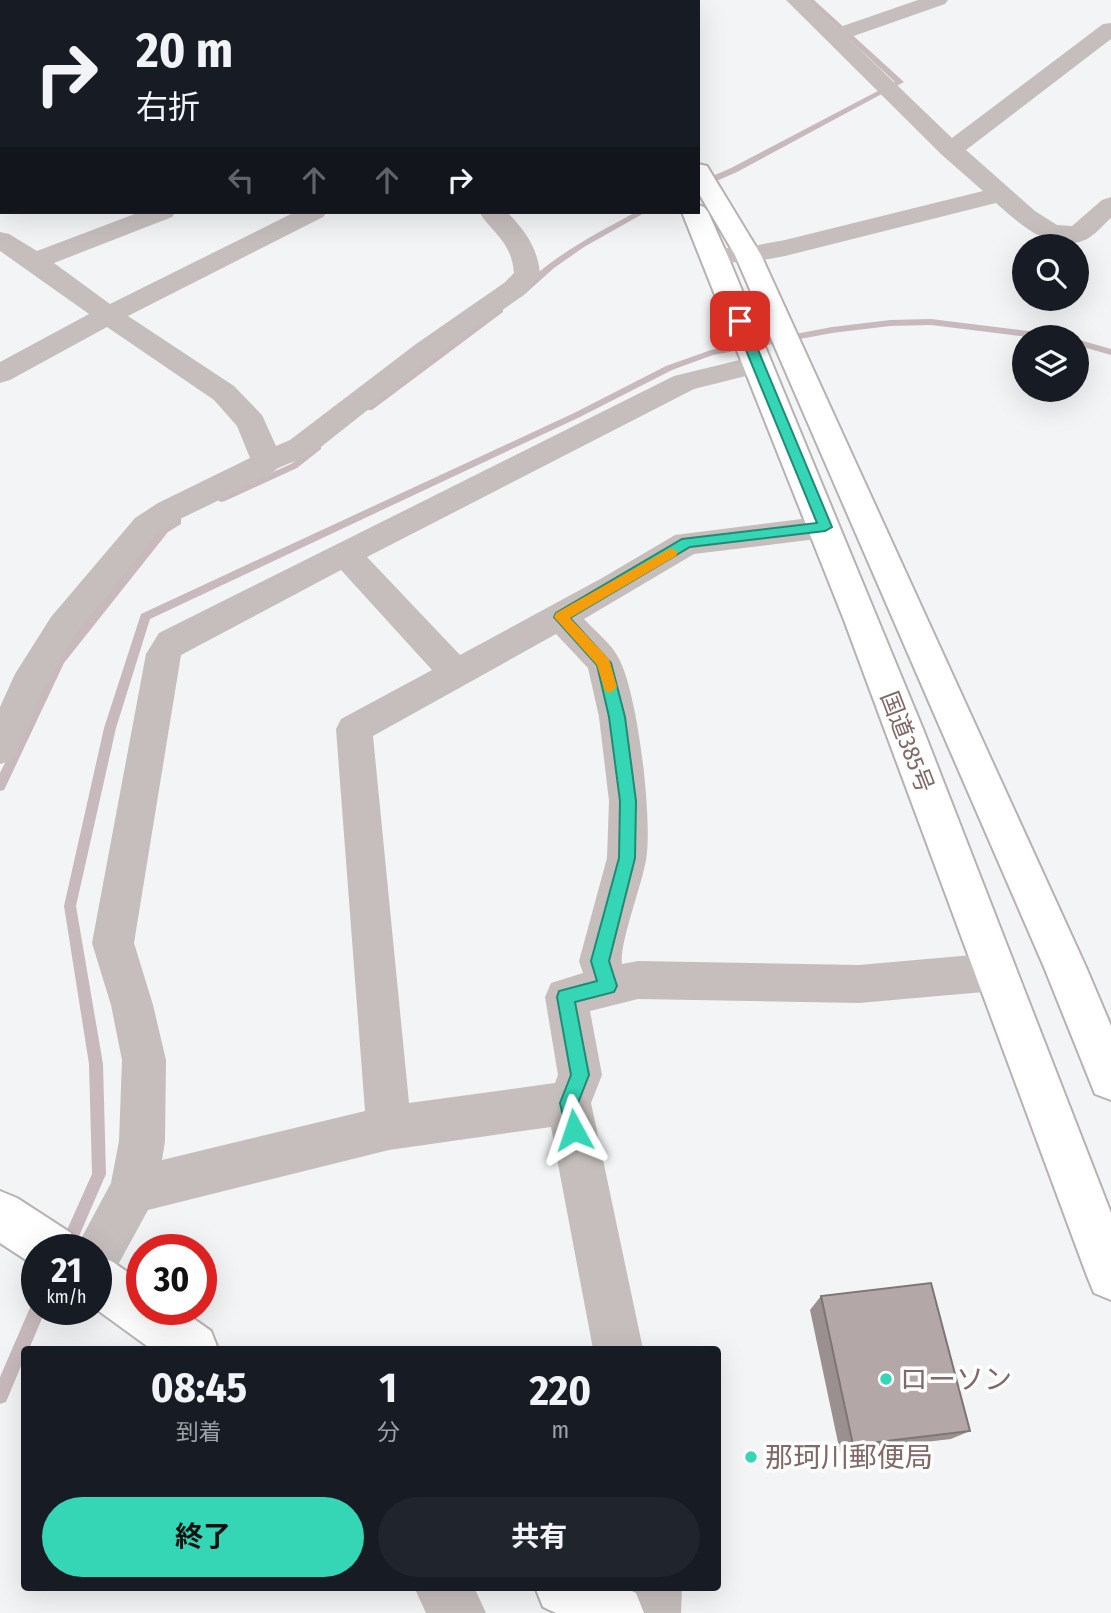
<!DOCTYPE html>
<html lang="ja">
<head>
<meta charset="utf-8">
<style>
  body { margin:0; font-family:"Fira Sans Condensed","Noto Sans JP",sans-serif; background:#20242c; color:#f1f3f6; height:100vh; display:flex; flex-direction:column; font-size:26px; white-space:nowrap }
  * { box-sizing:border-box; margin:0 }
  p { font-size:23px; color:#9ea1a6 }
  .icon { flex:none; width:38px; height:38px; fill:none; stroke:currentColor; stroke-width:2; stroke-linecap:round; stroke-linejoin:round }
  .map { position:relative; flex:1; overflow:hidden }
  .side { position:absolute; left:21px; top:1346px; width:700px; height:245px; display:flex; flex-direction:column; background:#171b24; border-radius:7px; box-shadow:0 7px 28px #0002 }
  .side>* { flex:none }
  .hud { position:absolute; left:0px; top:0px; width:700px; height:214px; box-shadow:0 7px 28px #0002; background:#171b24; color:#f1f3f6; overflow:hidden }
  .tools { position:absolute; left:1012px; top:234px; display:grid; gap:14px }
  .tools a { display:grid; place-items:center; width:77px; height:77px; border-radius:50%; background:#171b24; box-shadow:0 7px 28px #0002; font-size:35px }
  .speed { position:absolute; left:21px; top:1234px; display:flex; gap:14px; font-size:35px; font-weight:700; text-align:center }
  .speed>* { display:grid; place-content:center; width:91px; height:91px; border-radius:50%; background:#171b24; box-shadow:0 7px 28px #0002; line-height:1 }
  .speed small { font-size:18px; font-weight:400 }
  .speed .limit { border:10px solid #d22; background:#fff; color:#111 }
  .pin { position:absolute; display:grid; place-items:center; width:60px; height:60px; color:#fff; margin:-30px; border-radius:14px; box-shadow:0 4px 10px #0006 }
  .me { position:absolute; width:77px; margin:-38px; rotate:355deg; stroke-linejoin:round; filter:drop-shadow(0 0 5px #0008) }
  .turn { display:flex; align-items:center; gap:24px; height:147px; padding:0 21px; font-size:32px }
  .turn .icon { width:91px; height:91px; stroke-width:2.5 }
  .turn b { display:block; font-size:49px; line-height:60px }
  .lanes { display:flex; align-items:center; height:66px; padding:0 21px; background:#0003; justify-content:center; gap:35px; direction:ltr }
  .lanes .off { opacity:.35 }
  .eta { display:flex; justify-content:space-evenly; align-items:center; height:119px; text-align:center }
  .eta b { font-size:42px; font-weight:700; line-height:49px }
  .cta { display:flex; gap:14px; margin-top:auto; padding:14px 21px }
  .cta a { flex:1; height:80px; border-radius:42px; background:#34d6b6; color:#111; font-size:28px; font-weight:700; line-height:80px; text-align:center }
  .cta a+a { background:#20242c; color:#f1f3f6 }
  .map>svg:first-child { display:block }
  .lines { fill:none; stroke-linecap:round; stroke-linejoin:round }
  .stream { fill:#c8babc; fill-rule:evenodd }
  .major-casing { stroke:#b9b2b1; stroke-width:4 }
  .highway-casing { stroke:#b8b1b1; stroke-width:4 }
  .minor { fill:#c5bebd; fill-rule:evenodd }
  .major { fill:#fff; fill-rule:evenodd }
  .highway { fill:#fff; fill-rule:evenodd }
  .wall { fill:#9b9090 }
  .building { fill:#b4a7a7; stroke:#7e7575; stroke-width:2 }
  .route { fill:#34d6b6; stroke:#228b76; stroke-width:2 }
  .slow { fill:#f59e0b }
  .poi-dot { fill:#34d6b6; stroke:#fff; stroke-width:2.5 }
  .labels { text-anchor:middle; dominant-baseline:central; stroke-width:7; stroke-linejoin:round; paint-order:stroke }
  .street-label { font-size:24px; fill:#826867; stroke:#fff }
  .near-poi-label { font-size:28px; fill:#826867; stroke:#fff; text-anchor:start }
</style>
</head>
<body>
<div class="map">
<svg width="1111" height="1613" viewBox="0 0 1111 1613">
  <rect width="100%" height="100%" fill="#f3f4f6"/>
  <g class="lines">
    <path class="stream" d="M807,0H814L904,82L737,172L705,186H699V182L731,168L895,82Z
      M636,212H646L584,247L554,268L525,294L518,292C551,256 594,235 636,212Z
      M500,307L503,308V312L372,410H366V406Z
      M931,319L1060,335L1064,338H1036L931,325L890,326L832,333L713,355L672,370L580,417L150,619L116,728L76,906L103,1064L106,1174L73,1250H58L92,1174L89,1064L64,906L104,728L141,614L574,413L666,366L711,350L832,327L890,320Z
      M1076,339L1111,349V355L1076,345Z
      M318,444L321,445V449L297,468L225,501L221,502L216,499L217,497L291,464Z
      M177,517L181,518V524L168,532L64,663L6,786L4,790L0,791V773L56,658L160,526Z
      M37,1302V1309H46L29,1349H24V1359L6,1402L0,1404V1377L32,1303Z"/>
    <g class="major-casing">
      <path id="major" d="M0,1191L17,1198L71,1233L78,1250H37V1267L0,1243Z
        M96,1255L113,1262L142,1282V1309H180L211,1331L218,1349H151L96,1309Z
        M535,1587H624L636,1593L644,1613H556L543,1607Z"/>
    </g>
    <g class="highway-casing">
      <path id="highway" d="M545,0H566L567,2H546Z
        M698,164L707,166L710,171L761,255L1086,967L1111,1026V1100L1095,1094L1044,967L735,255L698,192Z
        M698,205L704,207L708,212L729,259L923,729L1111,1213V1300L1094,1293L1087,1276L844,620L682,212H698Z"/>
    </g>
    <path class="minor" d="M292,0H315L291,2Z
      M612,0H637L611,2Z
      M786,0H808L837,28L918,0H948L945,4L848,38L952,138L1103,24L1111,23V39L966,150L1035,211L1057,225L1072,226L1102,200L1111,197V218C1103,225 1094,236 1085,240C1051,254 1019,223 996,203L785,256L748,263L707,261L703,255L707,249L748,247L785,240L983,191L942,155Z
      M0,176H2L0,191Z
      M140,212H176L172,217L54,263L110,304L295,212H327L323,217L128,316L234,386L262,415L276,446L290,440L416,344L504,283L514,273C511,241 494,235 479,212H507C524,229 538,248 540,274L524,295L436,356L312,454L278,468L267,477L180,519L157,534L75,635L45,687L13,760L0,764V707L15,674L51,617L135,518L158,503L250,458L237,426L214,400L107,327L10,380L0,383V362L89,314L0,251V232L9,234L37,251Z
      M756,356L766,359L770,365L766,371L694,389L367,557L460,655L602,578L675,535L825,516L836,519L841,527L836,535L825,538L694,554L584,619C595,631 612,644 619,659C638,694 653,821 646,860C642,885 619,944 622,964L638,961L859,965L995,953L1010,958L1016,972L1010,986L995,991L859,1003L638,999L590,1011L602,1075L591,1103L643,1349H593L551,1127L389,1150L148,1210L113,1274L96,1281V1250H75L111,1183L119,1141L122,1060L111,1005L92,943L146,654L159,633L674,376ZM341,570L432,670L341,719L336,729L365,1111L162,1160L165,1141L166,1060L153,1005L134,943L181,655ZM556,634L588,668L599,717L609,801L607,858L579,961L583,973L551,983L545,997L558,1075L555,1083L409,1103L373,736Z
      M414,1587H474L486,1613H426Z
      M626,1587H682L681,1613H625Z"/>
    <use href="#major" class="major"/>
    <use href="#highway" class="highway"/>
  </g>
  <path class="wall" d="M821,1296L970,1431L951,1439L840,1452L810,1310Z"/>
  <path class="building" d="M931,1283L970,1431L853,1445L821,1296Z"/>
  <path class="route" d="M740,318L746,321L832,527L825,531L690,547L570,618L611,663L625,717L636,801L635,858L609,961L617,986L614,992L575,1002L589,1075L578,1103L584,1130L581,1137L574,1139L568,1137L560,1103L571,1075L557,997L559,991L597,981L591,961L619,858L620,801L609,717L597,665L554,617L556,613L682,539L817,523L734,321Z"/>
  <path class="slow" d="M671,548L678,552L676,556L570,618L609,659L617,687L610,693L605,691L597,665L554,617L556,613Z"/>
  <g class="poi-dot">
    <circle cx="886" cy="1379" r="7"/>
    <circle cx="751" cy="1457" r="7"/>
  </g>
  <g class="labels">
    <g class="street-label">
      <text transform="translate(907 742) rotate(69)">国道385号</text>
    </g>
    <g class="near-poi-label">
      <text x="900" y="1379">ローソン</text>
      <text x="765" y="1457">那珂川郵便局</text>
    </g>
  </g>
</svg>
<div class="tools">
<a><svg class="icon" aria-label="search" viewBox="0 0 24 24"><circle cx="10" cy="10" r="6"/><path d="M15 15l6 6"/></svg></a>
<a><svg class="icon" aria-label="layers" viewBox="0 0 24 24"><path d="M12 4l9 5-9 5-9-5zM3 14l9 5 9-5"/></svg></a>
</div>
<div class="speed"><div>21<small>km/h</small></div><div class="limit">30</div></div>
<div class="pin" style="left:740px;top:321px;background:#d93025"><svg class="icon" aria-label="arrive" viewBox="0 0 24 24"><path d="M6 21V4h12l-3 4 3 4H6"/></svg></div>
<svg class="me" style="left:574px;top:1130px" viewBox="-20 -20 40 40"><path d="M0-17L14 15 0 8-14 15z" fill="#34d6b6" stroke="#fff" stroke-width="4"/></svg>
<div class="hud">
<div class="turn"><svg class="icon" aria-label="right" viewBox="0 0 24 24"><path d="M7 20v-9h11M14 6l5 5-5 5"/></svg><div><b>20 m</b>右折</div></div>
<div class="lanes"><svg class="icon off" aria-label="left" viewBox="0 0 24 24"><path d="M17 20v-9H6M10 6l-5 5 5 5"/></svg><svg class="icon off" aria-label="ahead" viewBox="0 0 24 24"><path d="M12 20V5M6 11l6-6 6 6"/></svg><svg class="icon off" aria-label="ahead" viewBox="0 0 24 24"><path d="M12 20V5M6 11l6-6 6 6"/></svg><svg class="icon" aria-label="right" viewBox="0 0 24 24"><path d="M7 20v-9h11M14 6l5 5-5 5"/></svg></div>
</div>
<section class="side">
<div class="eta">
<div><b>08:45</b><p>到着</p></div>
<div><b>1</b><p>分</p></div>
<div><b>220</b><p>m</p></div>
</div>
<div class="cta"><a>終了</a><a>共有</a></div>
</section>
</div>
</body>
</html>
